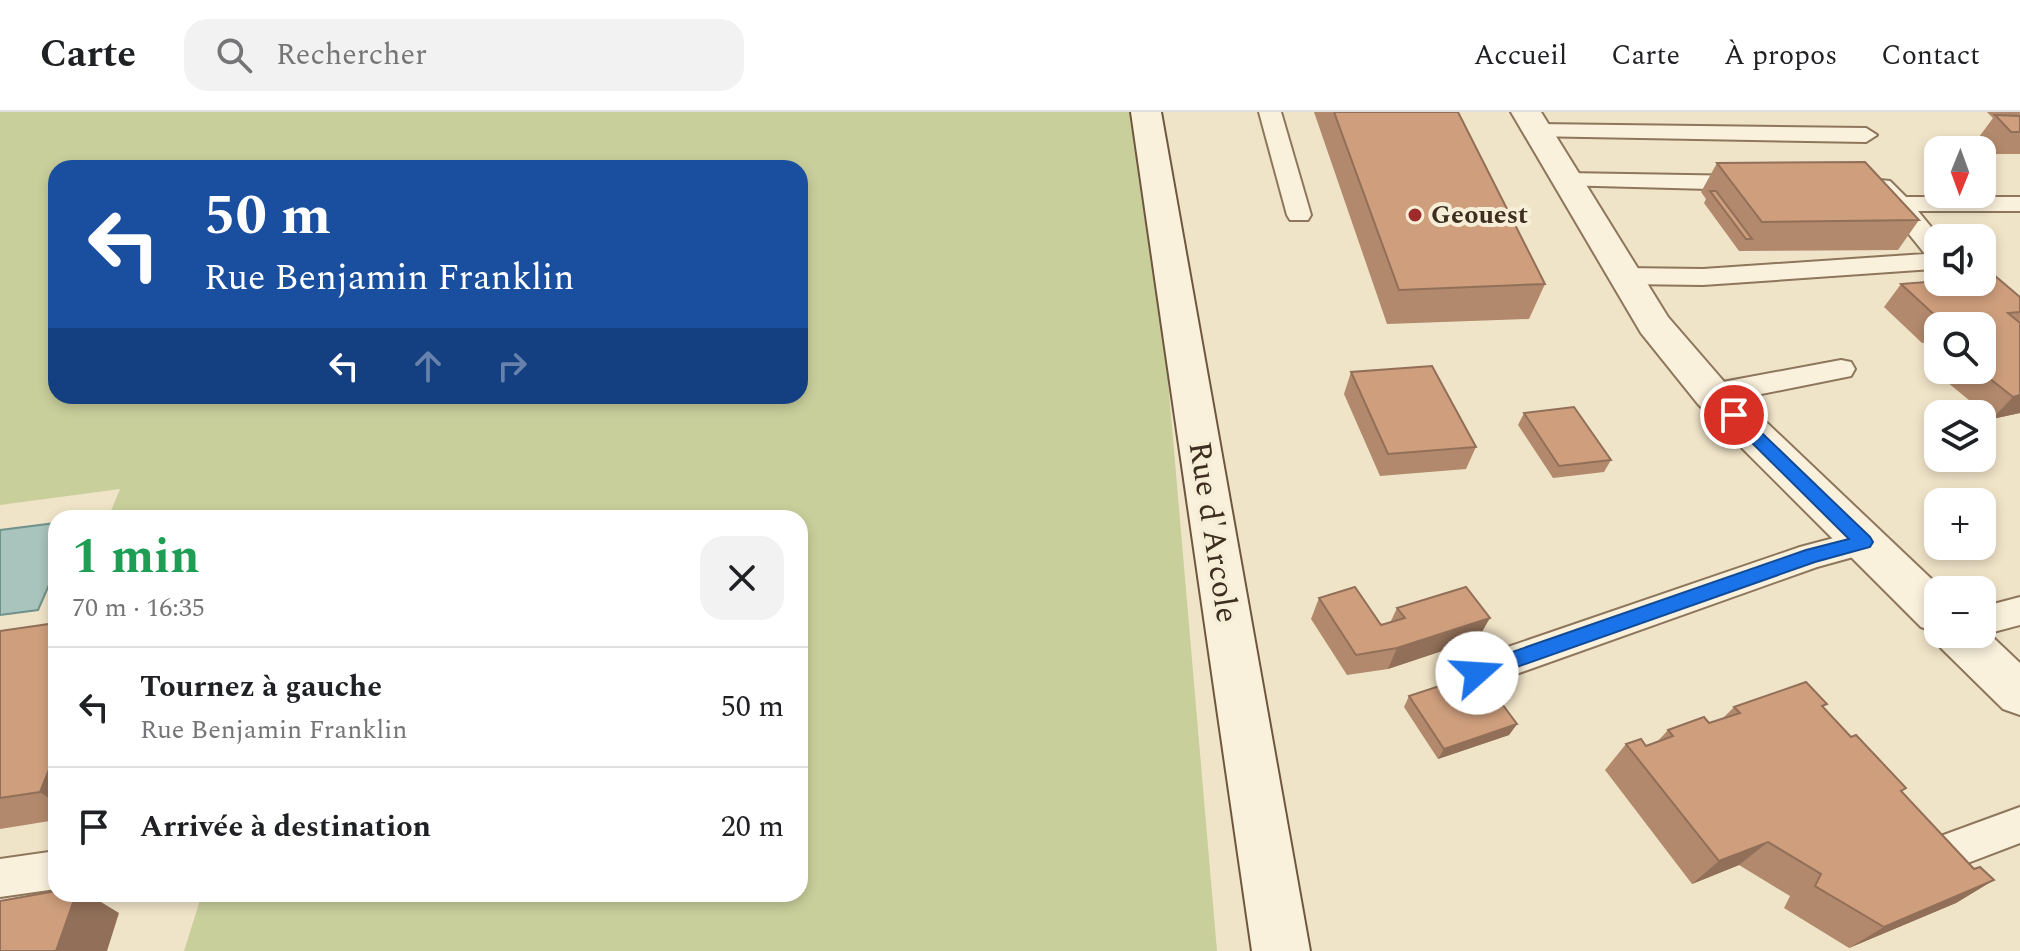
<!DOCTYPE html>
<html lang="fr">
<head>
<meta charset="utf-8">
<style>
  body { margin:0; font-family:Spectral,serif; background:#f2f2f2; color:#202124; height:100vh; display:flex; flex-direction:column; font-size:30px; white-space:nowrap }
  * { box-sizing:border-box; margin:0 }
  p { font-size:26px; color:#757577 }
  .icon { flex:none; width:44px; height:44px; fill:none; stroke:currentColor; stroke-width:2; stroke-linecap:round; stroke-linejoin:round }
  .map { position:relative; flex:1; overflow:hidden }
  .panel { position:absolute; left:48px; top:398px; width:760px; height:392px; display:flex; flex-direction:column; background:#fff; border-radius:24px; box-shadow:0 4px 12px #0003 }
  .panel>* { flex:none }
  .guide { position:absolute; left:48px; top:48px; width:760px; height:244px; border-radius:24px; box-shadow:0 4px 12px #0003; background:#1a4fa0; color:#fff; overflow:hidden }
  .needle { width:52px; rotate:181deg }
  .tools { position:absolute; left:1924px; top:24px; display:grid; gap:16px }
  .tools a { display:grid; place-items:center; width:72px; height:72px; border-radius:16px; background:#fff; box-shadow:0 4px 12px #0003; font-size:40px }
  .pin { position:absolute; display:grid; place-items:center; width:68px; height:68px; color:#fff; margin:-34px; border:4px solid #fff; border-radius:50%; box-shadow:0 2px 8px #0007 }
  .me { position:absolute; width:88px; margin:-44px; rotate:71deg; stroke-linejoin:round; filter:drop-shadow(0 0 6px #0008) }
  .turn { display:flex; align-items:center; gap:28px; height:168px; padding:0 24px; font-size:36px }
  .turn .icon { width:104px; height:104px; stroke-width:2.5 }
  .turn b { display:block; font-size:56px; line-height:68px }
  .lanes { display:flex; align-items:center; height:76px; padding:0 24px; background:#0003; justify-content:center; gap:40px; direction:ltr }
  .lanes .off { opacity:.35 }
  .round { display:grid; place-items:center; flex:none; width:84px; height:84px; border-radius:24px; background:#f2f2f2 }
  .headline { display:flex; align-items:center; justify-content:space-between; height:136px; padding:0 24px }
  h1 { font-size:48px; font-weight:700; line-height:60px; color:#1e9e55 }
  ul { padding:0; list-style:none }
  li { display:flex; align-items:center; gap:24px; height:120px; padding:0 24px; border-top:2px solid #e0e0e0 }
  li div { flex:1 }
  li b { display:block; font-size:30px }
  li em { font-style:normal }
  header { display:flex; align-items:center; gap:48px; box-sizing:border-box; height:112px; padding:0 40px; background:#fff; border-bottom:2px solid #e0e0e0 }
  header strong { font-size:38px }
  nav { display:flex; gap:44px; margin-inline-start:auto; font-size:28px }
  .search { width:560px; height:72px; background:#f2f2f2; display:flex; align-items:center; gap:20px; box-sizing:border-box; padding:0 28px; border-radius:24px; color:#757577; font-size:30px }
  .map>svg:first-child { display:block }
  .green { fill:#c9cf9b; fill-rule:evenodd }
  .water { fill:#a9c4bc; stroke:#6f938a; stroke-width:2 }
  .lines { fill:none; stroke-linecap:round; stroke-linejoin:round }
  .lane-casing { stroke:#8d765c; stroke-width:4 }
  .street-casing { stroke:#8d765c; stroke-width:4 }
  .secondary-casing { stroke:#6f573f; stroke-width:4 }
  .lane { fill:#faf1dc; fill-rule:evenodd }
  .street { fill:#faf1dc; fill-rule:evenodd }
  .secondary { fill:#faf1dc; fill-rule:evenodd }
  .wall { fill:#b2896c }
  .shaded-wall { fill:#916f58 }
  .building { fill:#cf9f7d; stroke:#916f58; stroke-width:2 }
  .route { fill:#1a73e8; stroke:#114b97; stroke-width:2 }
  .poi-dot { fill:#9e2a2b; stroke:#f7eed8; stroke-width:3 }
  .labels { text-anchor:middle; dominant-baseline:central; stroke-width:8; stroke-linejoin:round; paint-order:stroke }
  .far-poi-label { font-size:26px; font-weight:bold; fill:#3d2e20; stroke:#f7eed8; text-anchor:start }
  .street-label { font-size:32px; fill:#3d2e20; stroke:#f7eed8 }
</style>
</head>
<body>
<header>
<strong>Carte</strong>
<div class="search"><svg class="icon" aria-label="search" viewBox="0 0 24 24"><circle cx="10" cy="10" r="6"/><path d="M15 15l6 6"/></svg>Rechercher</div>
<nav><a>Accueil</a><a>Carte</a><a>À propos</a><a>Contact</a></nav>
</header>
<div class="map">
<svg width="2020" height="839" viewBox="0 0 2020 839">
  <rect width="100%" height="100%" fill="#f0e4c8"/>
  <path class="green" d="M0,0H1145L1217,839H184L202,782H800V406H108L120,377L0,393ZM56,56H800V284H56Z"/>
  <path class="water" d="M56,411V457L38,498L0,503V418Z"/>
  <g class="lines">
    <g class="lane-casing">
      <path id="lane" d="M1259,0H1281L1311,103L1308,108H1290L1287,103Z
        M1537,12L1866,16L1877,23L1866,30L1529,24L1526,19L1529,14Z
        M1566,61L1748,64L1756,66L1760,71L1756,76L1748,78L1558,73L1554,68L1558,63Z
        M1870,67L1890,69L1906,85H2020V99H1918L1940,126L1938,156L1933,157L1703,173L1624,172L1615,170L1611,164L1615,158L1624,156L1703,157L1925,142L1876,81L1862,79L1858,74L1862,69Z
        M1841,248L1851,250L1855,257L1851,264L1712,292L1702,289L1698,282L1702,275L1712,272Z
        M1864,418L1875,421L1880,430L1875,439L1817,455L1477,576L1464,572L1459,561L1464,550L1800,435Z
        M2020,485V513L1982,523L1979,522H1982V495Z
        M2020,695V731L1952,757L1938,751L1932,738L1938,725Z
        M56,739V777L0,785V747Z"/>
    </g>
    <g class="street-casing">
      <path id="street" d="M1511,0H1541L1668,205L1726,272L1943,478H1938V522H1982V515L2020,551V603L2003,597L1941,536L1935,520L1921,515L1698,292L1641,221Z"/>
    </g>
    <g class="secondary-casing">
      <path id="secondary" d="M1131,0H1161L1310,839H1252Z"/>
    </g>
    <use href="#lane" class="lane"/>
    <use href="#street" class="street"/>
    <use href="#secondary" class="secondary"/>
  </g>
  <path class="wall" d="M1314,0H1458L1545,172L1529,207L1387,212Z
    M1987,0H2020V42H1995L1979,25L1993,6Z
    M1717,51L1919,108L1898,138L1739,139L1704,91L1706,87L1701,80Z
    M1901,172L2020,185V301L1992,307L1930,256L1938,246V258H1982V214H1938V233L1934,229L1922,231L1884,195Z
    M1351,260L1476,335L1466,357L1380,364L1344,282Z
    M1524,301L1611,348L1604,360L1553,366L1518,313Z
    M1319,486L1381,513L1390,511L1397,496L1478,527L1388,557L1347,563L1311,507Z
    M56,511V708L0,717V519Z
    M1409,584L1517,612L1509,623L1438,647L1404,595Z
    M1734,595L1823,596L1974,757L1994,768L1956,791L1849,836L1784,796L1790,784L1739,753L1692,772L1605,658L1626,632L1646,634L1657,630L1668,618L1709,611L1723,606Z"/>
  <path class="shaded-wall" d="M2020,283V301L1992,307L2013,285Z
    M1490,506L1478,527L1388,557L1397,536Z
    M1517,612L1509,623L1438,647L1444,637Z
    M56,640V691L40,680Z
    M1768,730L1739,753L1692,772L1719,749Z
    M1994,768L1956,791L1849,836L1884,815Z
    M76,782H88L119,801L107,839H56Z"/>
  <path class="building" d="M1334,0H1458L1545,172L1399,178Z
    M1995,3L2020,4V20H2011Z
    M1865,50L1919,108L1762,110L1717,51Z
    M1710,79H1716L1752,127H1746Z
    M1994,163L2020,185V200L2008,201L2020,211V283L2013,285L1979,258H1982V214H1960L1953,207L1940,208L1901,172L1938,169V170H1982V164Z
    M1432,254L1476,335L1388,342L1351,260Z
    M1574,295L1611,348L1559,354L1524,301Z
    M1355,475L1381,513L1405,506L1397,496L1466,475L1490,506L1397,536L1356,543L1319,486Z
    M56,511V640L40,680L0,686V519Z
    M1479,561L1517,612L1444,637L1409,584Z
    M1806,570L1827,592L1822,594L1851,625L1856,623L1906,676L1901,679L1974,757L1980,755L1994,768L1884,815L1815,774L1821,762L1768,730L1719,749L1626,632L1641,627L1646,634L1673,624L1668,618L1704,605L1709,611L1740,601L1734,595Z
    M56,779V782H76L56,839H0V789Z"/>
  <path class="route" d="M1734,297L1739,299L1870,425L1873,430L1870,435L1815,450L1477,569L1469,567L1467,561L1469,555L1806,438L1849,427L1728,307L1725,303L1728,299Z"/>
  <circle class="poi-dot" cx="1415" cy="103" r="8"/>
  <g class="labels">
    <g class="far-poi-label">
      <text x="1431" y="103">Geouest</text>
    </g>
    <g class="street-label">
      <text transform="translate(1213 420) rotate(81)">Rue d'Arcole</text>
    </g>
  </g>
</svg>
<div class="tools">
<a><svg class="needle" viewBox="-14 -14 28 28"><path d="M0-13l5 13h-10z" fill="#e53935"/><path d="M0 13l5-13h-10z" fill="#757577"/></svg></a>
<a><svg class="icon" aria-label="sound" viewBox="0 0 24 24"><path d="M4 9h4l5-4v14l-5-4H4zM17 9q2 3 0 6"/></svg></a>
<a><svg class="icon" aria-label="search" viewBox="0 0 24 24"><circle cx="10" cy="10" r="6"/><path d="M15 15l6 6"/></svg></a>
<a><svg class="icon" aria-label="layers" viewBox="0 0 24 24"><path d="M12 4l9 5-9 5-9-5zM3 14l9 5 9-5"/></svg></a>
<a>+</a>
<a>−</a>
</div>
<div class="pin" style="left:1734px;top:303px;background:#d93025"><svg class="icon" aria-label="arrive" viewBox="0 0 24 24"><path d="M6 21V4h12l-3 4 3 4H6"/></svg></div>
<svg class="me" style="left:1477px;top:561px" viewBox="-20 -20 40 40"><circle r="19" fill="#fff"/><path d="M0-13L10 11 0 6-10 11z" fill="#1a73e8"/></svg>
<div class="guide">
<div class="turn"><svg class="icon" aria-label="left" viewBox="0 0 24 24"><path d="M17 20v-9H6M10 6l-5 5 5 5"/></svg><div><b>50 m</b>Rue Benjamin Franklin</div></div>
<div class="lanes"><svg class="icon" aria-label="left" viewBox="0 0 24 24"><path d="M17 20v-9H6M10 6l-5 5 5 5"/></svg><svg class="icon off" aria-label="ahead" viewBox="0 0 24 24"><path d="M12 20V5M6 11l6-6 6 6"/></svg><svg class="icon off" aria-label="right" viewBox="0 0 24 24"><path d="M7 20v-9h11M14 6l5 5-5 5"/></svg></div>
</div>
<section class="panel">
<div class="headline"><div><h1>1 min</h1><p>70 m · 16:35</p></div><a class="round"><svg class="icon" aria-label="close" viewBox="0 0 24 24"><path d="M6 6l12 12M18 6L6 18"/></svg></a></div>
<ul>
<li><svg class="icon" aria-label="left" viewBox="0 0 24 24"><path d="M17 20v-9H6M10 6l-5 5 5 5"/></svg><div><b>Tournez à gauche</b><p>Rue Benjamin Franklin</p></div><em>50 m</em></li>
<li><svg class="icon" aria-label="arrive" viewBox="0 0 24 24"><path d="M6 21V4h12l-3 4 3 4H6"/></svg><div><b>Arrivée à destination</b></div><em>20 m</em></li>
</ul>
</section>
</div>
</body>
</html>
